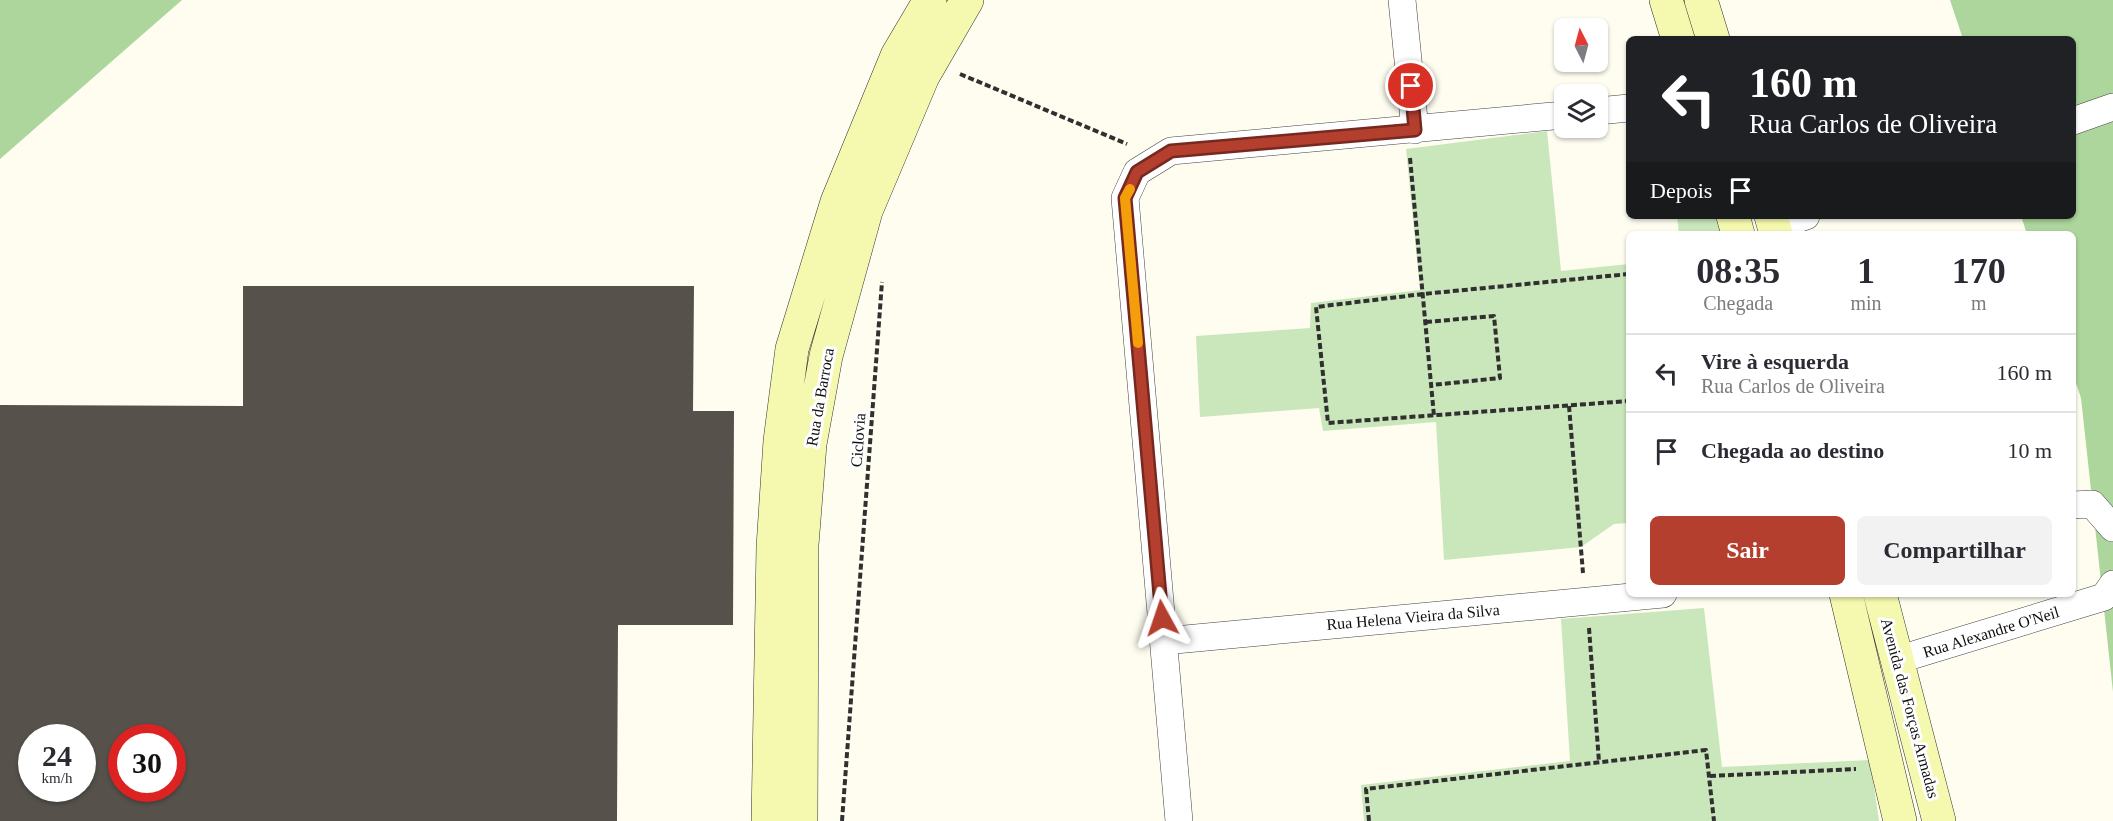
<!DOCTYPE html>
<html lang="pt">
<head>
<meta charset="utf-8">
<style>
  body { margin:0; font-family:"Times New Roman",serif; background:#f2f2f3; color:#2b2b33; height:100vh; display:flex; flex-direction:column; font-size:22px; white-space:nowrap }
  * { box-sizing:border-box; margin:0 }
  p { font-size:20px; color:#7c7c81 }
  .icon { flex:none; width:33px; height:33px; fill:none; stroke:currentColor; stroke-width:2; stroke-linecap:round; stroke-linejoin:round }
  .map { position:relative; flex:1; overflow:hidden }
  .panel { position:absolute; left:1626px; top:231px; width:450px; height:366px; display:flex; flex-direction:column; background:#fff; border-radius:9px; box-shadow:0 2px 4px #0004 }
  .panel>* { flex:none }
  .banner { position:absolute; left:1626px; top:36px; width:450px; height:183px; border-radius:9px; box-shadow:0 2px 4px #0004; background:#202124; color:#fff; overflow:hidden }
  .needle { width:39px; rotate:354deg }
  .controls { position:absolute; left:1554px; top:18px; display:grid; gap:12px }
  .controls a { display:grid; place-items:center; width:54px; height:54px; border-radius:9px; background:#fff; box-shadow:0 2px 4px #0004; font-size:30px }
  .speed { position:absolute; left:18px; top:724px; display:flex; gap:12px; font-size:30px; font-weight:700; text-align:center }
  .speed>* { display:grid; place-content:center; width:78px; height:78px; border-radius:50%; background:#fff; box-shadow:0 2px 4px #0004; line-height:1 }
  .speed small { font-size:15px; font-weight:400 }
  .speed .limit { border:9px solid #d22; background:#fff; color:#111 }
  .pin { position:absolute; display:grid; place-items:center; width:51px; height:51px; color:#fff; margin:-26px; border:3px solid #fff; border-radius:50%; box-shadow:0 2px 6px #0007 }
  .me { position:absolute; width:66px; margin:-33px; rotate:355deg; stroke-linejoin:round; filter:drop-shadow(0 0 4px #0008) }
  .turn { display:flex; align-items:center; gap:21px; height:126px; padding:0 24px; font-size:27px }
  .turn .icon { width:78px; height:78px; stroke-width:2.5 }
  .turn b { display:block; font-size:42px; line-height:51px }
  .then { display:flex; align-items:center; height:57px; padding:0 24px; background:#0003; gap:12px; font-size:22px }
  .eta { display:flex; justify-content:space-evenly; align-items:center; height:102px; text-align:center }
  .eta b { font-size:36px; font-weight:700; line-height:42px }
  .cta { display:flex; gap:12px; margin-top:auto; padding:12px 24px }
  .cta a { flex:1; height:69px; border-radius:9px; background:#b43f2f; color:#fff; font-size:24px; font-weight:700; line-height:69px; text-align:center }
  .cta a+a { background:#f2f2f3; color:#2b2b33 }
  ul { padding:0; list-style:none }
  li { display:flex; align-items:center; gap:18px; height:78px; padding:0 24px; border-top:2px solid #e1e1e2 }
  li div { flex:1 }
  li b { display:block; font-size:22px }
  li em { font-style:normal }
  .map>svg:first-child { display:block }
  .green { fill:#cae6bb }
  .forest { fill:#acd69c }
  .building { fill:#56514b; fill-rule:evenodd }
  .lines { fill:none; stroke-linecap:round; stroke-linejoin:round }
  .street-casing { stroke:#414141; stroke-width:28 }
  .secondary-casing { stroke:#303030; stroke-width:34 }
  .path { stroke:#303030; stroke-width:4; stroke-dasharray:6 3; stroke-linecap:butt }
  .street { stroke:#fff; stroke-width:27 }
  .secondary { stroke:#f5f9af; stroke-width:33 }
  .route-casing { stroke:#75291f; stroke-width:15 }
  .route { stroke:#b43f2f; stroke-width:10 }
  .slow { stroke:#f59e0b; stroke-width:10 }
  .labels { text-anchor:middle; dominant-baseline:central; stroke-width:6; stroke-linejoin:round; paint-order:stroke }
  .street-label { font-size:16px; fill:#0e0e0e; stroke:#fff }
</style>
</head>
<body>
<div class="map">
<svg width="2113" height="821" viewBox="0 0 2113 821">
  <rect width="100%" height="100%" fill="#fefdf0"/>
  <path class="green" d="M1547,131L1561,271L1629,264V523L1614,524L1581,547L1444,560L1436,422L1323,431L1319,408L1200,417L1196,336L1310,328L1311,303L1420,290L1406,149Z
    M1677,216H1719L1724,234H1679Z
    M1704,608L1722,767L1870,760L1879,821H1364L1361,785L1570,761L1561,619Z"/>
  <path class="forest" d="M0,0H182L0,159Z
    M1950,0H2113V692L2081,398L2073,374V234H2027L2021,216H2073V39H1963Z"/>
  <path class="building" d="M243,286H694L693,411H734L733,625H618L617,821H0V405L243,406ZM32,738H82V789H32ZM122,738H172V789H122Z"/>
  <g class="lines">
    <g class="street-casing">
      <path id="street" d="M1402,0L1415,130
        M1598,111L1629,108
        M2073,121L2113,107
        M1774,227L1806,216
        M2073,505L2092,504L2113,528
        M1164,641L1663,594
        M1897,660L2104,597L2113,584
        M1179,821L1125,198L1137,172L1171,151L1564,115"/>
    </g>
    <g class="secondary-casing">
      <path id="secondary" d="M1666,0L1678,39
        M1701,0L1713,39
        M1733,216L1738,234
        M1771,216L1776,234
        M1846,594L1900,821
        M1880,594L1939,821
        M768,821L773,547L780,441L792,349L837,202L897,56L930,0
        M801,821L802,545L810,444L826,356L866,211L923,76L967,0"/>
    </g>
    <path class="path" d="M960,74L1127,144
      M1410,158L1434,416
      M1629,274L1423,294L1316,307L1328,423L1629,401
      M1426,322L1494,316L1500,378L1432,385
      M1569,406L1583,573
      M1589,628L1599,762
      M1710,776L1856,769
      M842,821L882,282
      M1369,821L1366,789L1706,750L1714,821"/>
    <use href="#street" class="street"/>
    <use href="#secondary" class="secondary"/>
  </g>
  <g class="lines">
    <g class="route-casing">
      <path id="route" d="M1162,618L1125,198L1137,172L1171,151L1415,130L1411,86"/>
    </g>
    <use href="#route" class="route"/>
    <path class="slow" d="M1130,189L1125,198L1138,343"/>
  </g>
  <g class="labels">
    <g class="street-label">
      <text transform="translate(820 397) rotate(-80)">Rua da Barroca</text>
      <text transform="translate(858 440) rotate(-86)">Ciclovia</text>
      <text transform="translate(1413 617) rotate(-5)">Rua Helena Vieira da Silva</text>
      <text transform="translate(1991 632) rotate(-17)">Rua Alexandre O'Neil</text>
      <text transform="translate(1910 708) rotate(75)">Avenida das Forças Armadas</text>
    </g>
  </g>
</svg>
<div class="controls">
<a><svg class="needle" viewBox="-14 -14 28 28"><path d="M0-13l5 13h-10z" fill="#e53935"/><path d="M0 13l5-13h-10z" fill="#7c7c81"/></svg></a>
<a><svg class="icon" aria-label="layers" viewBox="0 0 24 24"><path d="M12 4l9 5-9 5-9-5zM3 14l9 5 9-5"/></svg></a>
</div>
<div class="speed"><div>24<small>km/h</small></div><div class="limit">30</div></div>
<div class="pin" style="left:1411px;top:86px;background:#d93025"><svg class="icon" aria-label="arrive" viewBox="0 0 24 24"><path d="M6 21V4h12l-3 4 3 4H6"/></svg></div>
<svg class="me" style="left:1162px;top:618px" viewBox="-20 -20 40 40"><path d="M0-17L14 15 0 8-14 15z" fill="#b43f2f" stroke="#fff" stroke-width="4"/></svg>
<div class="banner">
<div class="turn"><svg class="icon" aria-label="left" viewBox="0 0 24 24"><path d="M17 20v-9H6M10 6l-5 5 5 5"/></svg><div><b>160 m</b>Rua Carlos de Oliveira</div></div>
<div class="then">Depois<svg class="icon" aria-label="arrive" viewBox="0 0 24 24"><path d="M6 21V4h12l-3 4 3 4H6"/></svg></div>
</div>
<section class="panel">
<div class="eta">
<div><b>08:35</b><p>Chegada</p></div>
<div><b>1</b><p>min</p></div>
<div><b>170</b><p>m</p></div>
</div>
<ul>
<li><svg class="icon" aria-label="left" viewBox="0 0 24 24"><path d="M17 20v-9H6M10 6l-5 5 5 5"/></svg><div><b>Vire à esquerda</b><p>Rua Carlos de Oliveira</p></div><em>160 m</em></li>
<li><svg class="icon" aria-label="arrive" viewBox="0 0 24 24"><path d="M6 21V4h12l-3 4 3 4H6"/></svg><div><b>Chegada ao destino</b></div><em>10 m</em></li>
</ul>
<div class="cta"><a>Sair</a><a>Compartilhar</a></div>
</section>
</div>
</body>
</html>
